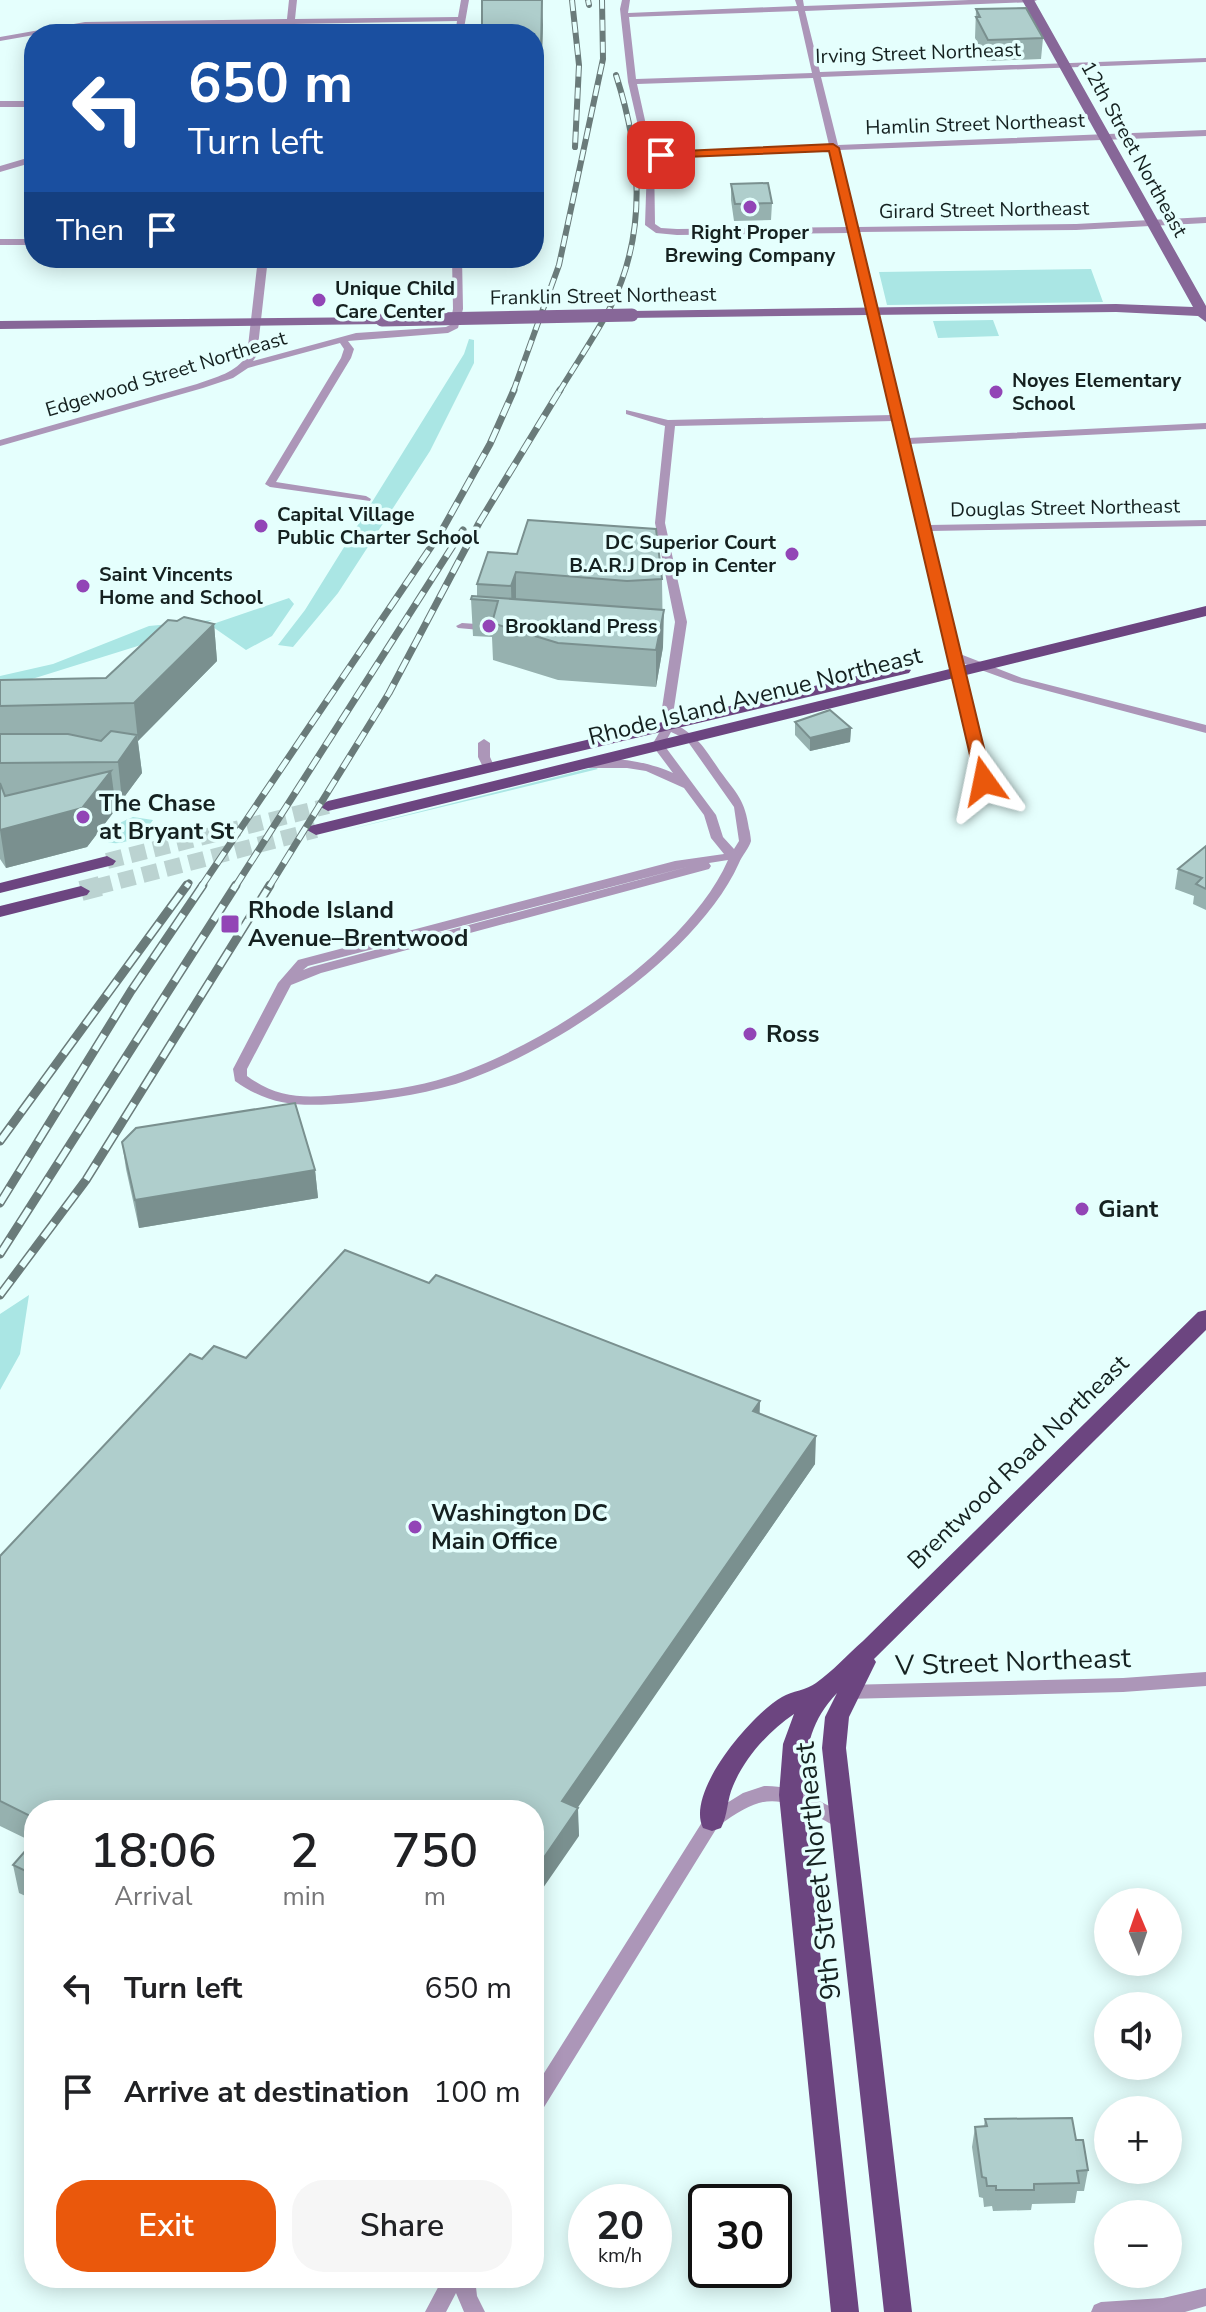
<!DOCTYPE html>
<html lang="en">
<head>
<meta charset="utf-8">
<style>
  body { margin:0; font-family:"Nunito Sans",sans-serif; background:#f6f6f6; color:#202124; height:100vh; display:flex; flex-direction:column; font-size:30px; white-space:nowrap }
  * { box-sizing:border-box; margin:0 }
  p { font-size:26px; color:#757577 }
  .icon { flex:none; width:44px; height:44px; fill:none; stroke:currentColor; stroke-width:2; stroke-linecap:round; stroke-linejoin:round }
  .map { position:relative; flex:1; overflow:hidden }
  .side { position:absolute; left:24px; top:1800px; width:520px; height:488px; display:flex; flex-direction:column; background:#fff; border-radius:32px; box-shadow:0 4px 20px #0003 }
  .side>* { flex:none }
  .banner { position:absolute; left:24px; top:24px; width:520px; height:244px; border-radius:32px; box-shadow:0 4px 20px #0003; background:#1a4fa0; color:#fff; overflow:hidden }
  .needle { width:52px; rotate:358deg }
  .fabs { position:absolute; left:1094px; top:1888px; display:grid; gap:16px }
  .fabs a { display:grid; place-items:center; width:88px; height:88px; border-radius:50%; background:#fff; box-shadow:0 4px 20px #0003; font-size:40px }
  .speed { position:absolute; left:568px; top:2184px; display:flex; gap:16px; font-size:40px; font-weight:700; text-align:center }
  .speed>* { display:grid; place-content:center; width:104px; height:104px; border-radius:50%; background:#fff; box-shadow:0 4px 20px #0003; line-height:1 }
  .speed small { font-size:20px; font-weight:400 }
  .speed .limit { border:4px solid #111; border-radius:12px; background:#fff; color:#111 }
  .pin { position:absolute; display:grid; place-items:center; width:68px; height:68px; color:#fff; margin:-34px; border-radius:16px; box-shadow:0 4px 12px #0006 }
  .me { position:absolute; width:88px; margin:-44px; rotate:348deg; stroke-linejoin:round; filter:drop-shadow(0 0 6px #0008) }
  .turn { display:flex; align-items:center; gap:28px; height:168px; padding:0 32px; font-size:36px }
  .turn .icon { width:104px; height:104px; stroke-width:2.5 }
  .turn b { display:block; font-size:56px; line-height:68px }
  .then { display:flex; align-items:center; height:76px; padding:0 32px; background:#0003; gap:16px; font-size:30px }
  .eta { display:flex; justify-content:space-evenly; align-items:center; height:136px; text-align:center }
  .eta b { font-size:48px; font-weight:600; line-height:56px }
  .primary-button { display:flex; gap:16px; margin-top:auto; padding:16px 32px }
  .primary-button a { flex:1; height:92px; border-radius:32px; background:#ea580c; color:#fff; font-size:32px; font-weight:600; line-height:92px; text-align:center }
  .primary-button a+a { background:#f6f6f6; color:#202124 }
  ul { padding:0; list-style:none }
  li { display:flex; align-items:center; gap:24px; height:104px; padding:0 32px }
  li div { flex:1 }
  li b { display:block; font-size:30px }
  li em { font-style:normal }
  .map>svg:first-child { display:block }
  .green { fill:#aae6e4 }
  .lines { fill:none; stroke-linecap:round; stroke-linejoin:round }
  .primary-tunnel-far1 { stroke:#bbd3d1; stroke-width:16; stroke-dasharray:16 8; stroke-linecap:butt }
  .primary-tunnel { stroke:#bbd3d1; stroke-width:20; stroke-dasharray:20 10; stroke-linecap:butt }
  .street { fill:#ac96b8; fill-rule:evenodd }
  .secondary { fill:#876798; fill-rule:evenodd }
  .primary { fill:#6c4580; fill-rule:evenodd }
  .rail-far2-casing { stroke:#6a7b7a; stroke-width:6 }
  .rail-far1-casing { stroke:#6a7b7a; stroke-width:7 }
  .rail-casing { stroke:#6a7b7a; stroke-width:9 }
  .rail-far2 { stroke:#e5fffd; stroke-width:4; stroke-dasharray:11; stroke-linecap:butt }
  .rail-far1 { stroke:#e5fffd; stroke-width:5; stroke-dasharray:14; stroke-linecap:butt }
  .rail { stroke:#e5fffd; stroke-width:6; stroke-dasharray:18; stroke-linecap:butt }
  .secondary-bridge { stroke:#876798; stroke-width:13 }
  .wall { fill:#96b1af }
  .shaded-wall { fill:#7a908f }
  .building { fill:#afcecc; stroke:#7a908f; stroke-width:2 }
  .route { fill:#ea580c; stroke:#983908; stroke-width:2 }
  .poi-dot { fill:#9245b6; stroke:#e5fffd; stroke-width:3 }
  .labels { text-anchor:middle; dominant-baseline:central; stroke-width:7; stroke-linejoin:round; paint-order:stroke }
  .far-street-label { font-size:20px; fill:#152120; stroke:#e5fffd }
  .far-poi-label { font-size:20px; font-weight:bold; fill:#152120; stroke:#e5fffd; text-anchor:start }
  .street-label { font-size:24px; fill:#152120; stroke:#e5fffd }
  .poi-label { font-size:24px; font-weight:bold; fill:#152120; stroke:#e5fffd; text-anchor:start }
  .near-street-label { font-size:28px; fill:#152120; stroke:#e5fffd }
</style>
</head>
<body>
<div class="map">
<svg width="1206" height="2312" viewBox="0 0 1206 2312">
  <rect width="100%" height="100%" fill="#e5fffd"/>
  <path class="green" d="M1091,269L1103,302L887,305L879,272Z
    M993,320L999,336L938,338L933,321Z
    M469,339L474,340V363L430,451L338,593L293,647L278,645L305,610L464,354Z
    M289,598L294,604L272,636L246,650L210,625Z
    M212,620L189,630L0,689V676L53,664L149,626Z
    M595,767L598,769L343,831Z
    M133,817L153,820C144,834 123,849 105,841C108,827 121,822 133,817Z
    M29,1295L20,1354L0,1390V1314Z"/>
  <g class="lines">
    <path class="primary-tunnel-far1" d="M107,861L328,806
      M96,887L316,830"/>
    <path class="primary-tunnel" d="M81,891L104,885"/>
    <path class="street" d="M289,0H297L295,19L458,17L461,0H469L463,34H455L457,21L294,24L293,34H285L286,24L85,26L0,41V37L85,22L287,19Z
      M622,0H630L628,13L797,6L795,0H803L804,6L969,0H1037L1033,2L805,11L820,72L1206,58V62L821,77L838,145L1206,130V136L839,150L857,227L1076,224L1206,217V223L1076,230L859,232L908,438L1206,423V429L909,444L929,525L1206,520V526L930,531L960,654L1022,678L1206,725V733L1014,682L962,663L990,781L984,785L980,784L894,421L675,426L665,523L687,622L674,708L675,724C699,737 705,749 720,771C737,794 745,800 749,829C750,831 751,840 751,841C749,848 742,856 739,863C699,953 561,1046 470,1079C432,1093 391,1099 351,1103C306,1106 274,1109 235,1081L233,1069L278,983L298,960L675,861L724,854L711,838L704,815L684,788L646,771L627,768H589L583,764C602,752 653,763 673,773L652,745L663,726L662,708L675,622L655,523L665,426L626,414V410L668,420L892,415L850,233L677,235L656,233L645,225L647,165L628,82L620,9ZM798,11L812,73L636,79L629,17ZM813,78L829,145L652,152L637,84ZM830,150L848,227L677,229L661,228L655,224L654,157ZM671,732L686,739L734,807L739,841L734,849L723,837L716,815L664,745ZM728,860C688,952 541,1048 448,1077C417,1087 384,1091 352,1094C311,1097 282,1102 247,1076V1069L291,985L321,973L709,869L711,866L709,863ZM691,866L311,967L303,970L308,966Z
      M0,101H34V107H0Z
      M34,156V162L0,172V166Z
      M0,239H34V245H0Z
      M258,258H268L257,355L253,361L356,333L446,327L450,325L453,309L452,258H462L463,309L458,328L448,333L348,341L354,349L351,358L276,482L366,496L371,499L370,501L270,487L265,484L341,358L344,349L340,343L248,368L233,378L203,388L0,446V440L197,384C216,377 236,373 247,355Z
      M462,623L491,625L497,628L491,631L458,628L456,626Z
      M484,739L490,743V757L495,768L489,772L485,771L478,757V743Z
      M1206,1672V1686L1123,1692L845,1699L839,1697L837,1692L839,1687L845,1685L1123,1678Z
      M764,1786C795,1785 822,1802 849,1817L852,1822L849,1827L843,1829C833,1826 824,1820 815,1815C771,1792 757,1799 718,1826L541,2112L534,2115V2089L706,1816L743,1793Z
      M443,2278H475L477,2296L485,2312H464L456,2293L446,2312H425Z
      M1206,2288V2306L1185,2312H1091L1094,2305L1101,2302L1163,2298Z"/>
    <path class="secondary" d="M1022,0H1034L1206,306V322L1198,316L1116,312L627,318L625,315L632,311L1116,304L1193,307Z
      M387,317V323L382,324L0,329V321Z"/>
    <path class="primary" d="M1206,606V616L316,835L307,830L310,826Z
      M903,665L911,670L909,673L328,811L319,806L328,801Z
      M107,856L116,861L113,865L0,893V883Z
      M81,886L90,891L87,895L0,917V906Z
      M1206,1310V1330L874,1659L876,1662L849,1717L846,1748L912,2312H884L822,1748L825,1717L837,1693C808,1723 805,1755 803,1795L859,2312H831L779,1795L783,1744L794,1714C769,1731 745,1757 733,1786C727,1799 728,1815 721,1828L712,1831L703,1828C685,1792 752,1714 782,1697C792,1691 807,1690 816,1683C833,1671 847,1655 863,1641L1198,1312Z"/>
    <g class="rail-far2-casing">
      <path id="rail-far2" d="M572,0L579,65L575,147
        M588,0L589,5
        M513,392L559,265L603,59L602,0
        M559,392C576,364 595,336 610,308C648,232 641,153 616,75"/>
    </g>
    <g class="rail-far1-casing">
      <path id="rail-far1" d="M186,887L189,883
        M201,887L441,532L490,444L514,390
        M235,887L463,530
        M269,887L389,693L479,523L560,390"/>
    </g>
    <g class="rail-casing">
      <path id="rail" d="M0,1141L187,885
        M0,1203L131,991L203,885
        M0,1254L236,885
        M0,1295L86,1180L270,885"/>
    </g>
    <use href="#rail-far2" class="rail-far2"/>
    <use href="#rail-far1" class="rail-far1"/>
    <use href="#rail" class="rail"/>
    <path class="secondary-bridge" d="M382,320L632,315"/>
  </g>
  <path class="wall" d="M976,9L1043,38L1041,59L987,61L975,38Z
    M543,23L541,80H534V34Z
    M731,184L772,203L771,220L734,221L731,200Z
    M488,552L662,579L663,647L656,687L558,680L493,660L492,637L473,636L471,599L477,596V584Z
    M177,621L214,624L217,661L138,741L142,773L122,800H115L116,809L87,847L6,868L0,859V680L106,678Z
    M795,722L851,728L850,742L810,751L795,735Z
    M1206,846V910L1193,904L1194,896L1175,889L1178,869Z
    M122,1142L315,1170L318,1198L139,1228L126,1169Z
    M429,1283L760,1401L759,1413L815,1464L577,1807L579,1836L34,1810V1900L19,1893L13,1865L33,1842L0,1826V1556L202,1359L246,1358Z
    M985,2119L1076,2140L1088,2170L1084,2191H1077L1075,2203L1032,2204L1031,2210L993,2211L992,2206L984,2207L983,2198L979,2197L972,2147L975,2127L984,2126Z"/>
  <path class="shaded-wall" d="M543,0V23L541,80V51Z
    M516,572V608L512,623L511,586Z
    M664,610L663,647L656,687V650Z
    M214,624L217,661L138,741L134,703Z
    M851,728L850,742L810,751V738Z
    M137,735L142,773L122,800L118,762Z
    M111,771L116,809L87,847L6,868L0,830Z
    M315,1170L318,1198L139,1228L135,1200Z
    M760,1401L759,1429L753,1411Z
    M816,1436L815,1464L563,1829L562,1801Z
    M578,1808L579,1836L534,1901V1872Z"/>
  <path class="building" d="M482,0H542L541,51H534V34H482Z
    M1026,8L1043,38L988,40L976,17H980L976,9Z
    M229,32V34H174V33Z
    M768,183L772,203L735,204L731,184Z
    M528,520L656,529L662,579L627,581L516,572L511,586L477,584L488,552L517,554Z
    M472,596L664,610L656,650L558,643L492,623L498,601L471,599Z
    M184,617L214,624L134,703L0,706V680L106,678L168,620L177,621Z
    M830,710L851,728L810,738L795,722Z
    M111,731L137,735L118,762L0,763V734H68L101,741Z
    M111,771L82,808L0,830V783L5,796Z
    M1206,846V889L1196,884L1202,878L1178,869Z
    M295,1103L315,1170L135,1200L122,1142L136,1128Z
    M345,1250L429,1283L436,1275L760,1401L753,1411L816,1436L562,1801L578,1808L534,1872V1810H34V1818L0,1801V1556L190,1354L202,1359L214,1346L246,1358Z
    M34,1841V1875L13,1865Z
    M1072,2118L1076,2140H1083L1088,2170L1077,2171L1079,2183L1034,2184V2190H996V2186H987L986,2178L982,2177L975,2127L987,2126L985,2119Z"/>
  <path class="route" d="M833,144L839,148L992,781L984,785L976,781L829,151L661,158L655,155L661,152Z"/>
  <g class="poi-dot">
    <circle cx="750" cy="207" r="8"/>
    <circle cx="319" cy="300" r="8"/>
    <circle cx="996" cy="392" r="8"/>
    <circle cx="261" cy="526" r="8"/>
    <circle cx="792" cy="554" r="8"/>
    <circle cx="83" cy="586" r="8"/>
    <circle cx="489" cy="626" r="8"/>
    <circle cx="83" cy="817" r="8"/>
    <rect x="220" y="914" width="20" height="20" rx="4"/>
    <circle cx="750" cy="1034" r="8"/>
    <circle cx="1082" cy="1209" r="8"/>
    <circle cx="415" cy="1527" r="8"/>
  </g>
  <g class="labels">
    <g class="far-street-label">
      <text transform="translate(918 53) rotate(-2)">Irving Street Northeast</text>
      <text transform="translate(975 124) rotate(-2)">Hamlin Street Northeast</text>
      <text transform="translate(1134 149) rotate(61)">12th Street Northeast</text>
      <text transform="translate(984 210) rotate(-1)">Girard Street Northeast</text>
      <text transform="translate(603 296) rotate(-1)">Franklin Street Northeast</text>
      <text transform="translate(166 374) rotate(-17)">Edgewood Street Northeast</text>
      <text transform="translate(1065 508) rotate(-1)">Douglas Street Northeast</text>
    </g>
    <g class="far-poi-label">
      <text x="750" y="232" text-anchor="middle">Right Proper<tspan x="750" dy="23">Brewing Company</tspan></text>
      <text x="335" y="288">Unique Child<tspan x="335" dy="23">Care Center</tspan></text>
      <text x="1012" y="380">Noyes Elementary<tspan x="1012" dy="23">School</tspan></text>
      <text x="277" y="514">Capital Village<tspan x="277" dy="23">Public Charter School</tspan></text>
      <text x="776" y="542" text-anchor="end">DC Superior Court<tspan x="776" dy="23">B.A.R.J Drop in Center</tspan></text>
      <text x="99" y="574">Saint Vincents<tspan x="99" dy="23">Home and School</tspan></text>
      <text x="505" y="626">Brookland Press</text>
    </g>
    <g class="street-label">
      <text transform="translate(755 696) rotate(-14)">Rhode Island Avenue Northeast</text>
      <text transform="translate(1018 1462) rotate(-44)">Brentwood Road Northeast</text>
    </g>
    <g class="poi-label">
      <text x="99" y="803">The Chase<tspan x="99" dy="28">at Bryant St</tspan></text>
      <text x="248" y="910">Rhode Island<tspan x="248" dy="28">Avenue–Brentwood</tspan></text>
      <text x="766" y="1034">Ross</text>
      <text x="1098" y="1209">Giant</text>
      <text x="431" y="1513">Washington DC<tspan x="431" dy="28">Main Office</tspan></text>
    </g>
    <g class="near-street-label">
      <text transform="translate(1013 1662) rotate(-2)">V Street Northeast</text>
      <text transform="translate(818 1871) rotate(-96)">9th Street Northeast</text>
    </g>
  </g>
</svg>
<div class="fabs">
<a><svg class="needle" viewBox="-14 -14 28 28"><path d="M0-13l5 13h-10z" fill="#e53935"/><path d="M0 13l5-13h-10z" fill="#757577"/></svg></a>
<a><svg class="icon" aria-label="sound" viewBox="0 0 24 24"><path d="M4 9h4l5-4v14l-5-4H4zM17 9q2 3 0 6"/></svg></a>
<a>+</a>
<a>−</a>
</div>
<div class="speed"><div>20<small>km/h</small></div><div class="limit">30</div></div>
<div class="pin" style="left:661px;top:155px;background:#d93025"><svg class="icon" aria-label="arrive" viewBox="0 0 24 24"><path d="M6 21V4h12l-3 4 3 4H6"/></svg></div>
<svg class="me" style="left:984px;top:781px" viewBox="-20 -20 40 40"><path d="M0-17L14 15 0 8-14 15z" fill="#ea580c" stroke="#fff" stroke-width="4"/></svg>
<div class="banner">
<div class="turn"><svg class="icon" aria-label="left" viewBox="0 0 24 24"><path d="M17 20v-9H6M10 6l-5 5 5 5"/></svg><div><b>650 m</b>Turn left</div></div>
<div class="then">Then<svg class="icon" aria-label="arrive" viewBox="0 0 24 24"><path d="M6 21V4h12l-3 4 3 4H6"/></svg></div>
</div>
<section class="side">
<div class="eta">
<div><b>18:06</b><p>Arrival</p></div>
<div><b>2</b><p>min</p></div>
<div><b>750</b><p>m</p></div>
</div>
<ul>
<li><svg class="icon" aria-label="left" viewBox="0 0 24 24"><path d="M17 20v-9H6M10 6l-5 5 5 5"/></svg><div><b>Turn left</b></div><em>650 m</em></li>
<li><svg class="icon" aria-label="arrive" viewBox="0 0 24 24"><path d="M6 21V4h12l-3 4 3 4H6"/></svg><div><b>Arrive at destination</b></div><em>100 m</em></li>
</ul>
<div class="primary-button"><a>Exit</a><a>Share</a></div>
</section>
</div>
</body>
</html>
